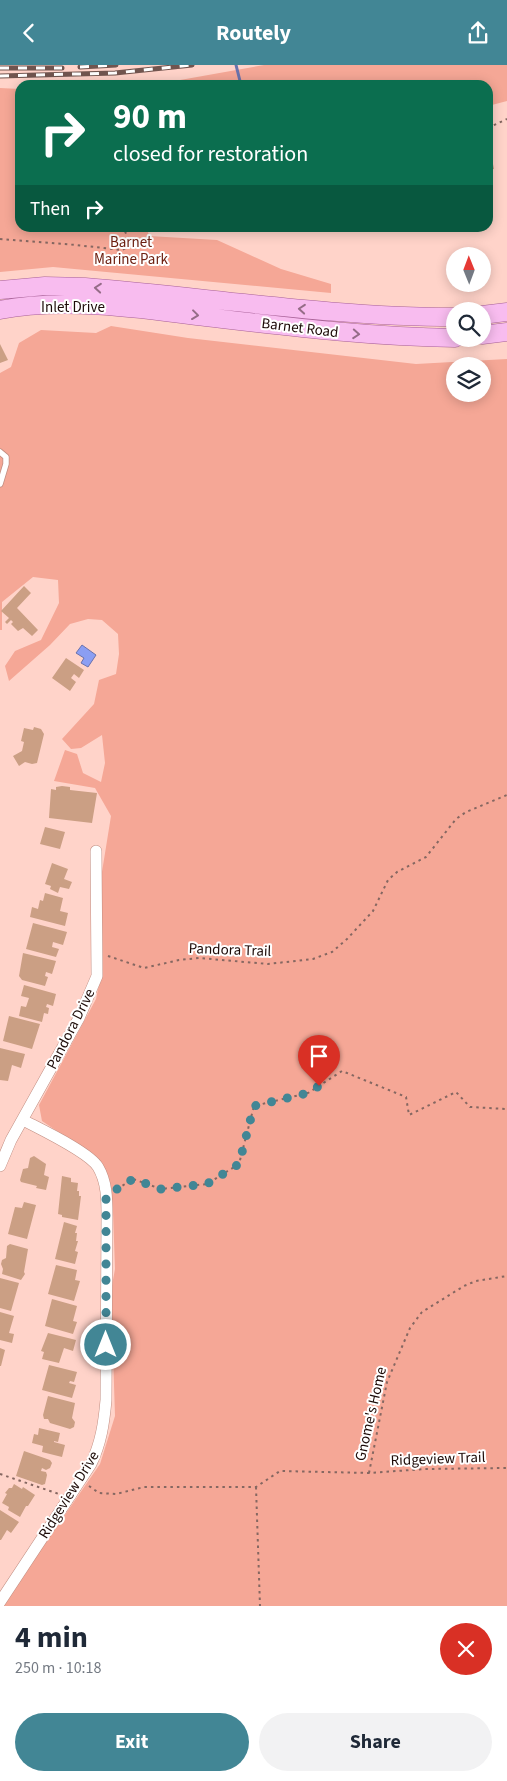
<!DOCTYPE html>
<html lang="en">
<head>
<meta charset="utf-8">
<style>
  body { margin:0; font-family:"Source Sans 3",sans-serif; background:#f2f2f3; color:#1f2937; height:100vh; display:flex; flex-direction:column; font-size:19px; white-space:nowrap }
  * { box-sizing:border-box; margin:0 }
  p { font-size:16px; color:#747a83 }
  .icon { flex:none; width:28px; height:28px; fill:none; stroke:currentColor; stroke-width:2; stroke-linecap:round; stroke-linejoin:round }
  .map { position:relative; height:1541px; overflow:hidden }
  .drawer { display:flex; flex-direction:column; background:#fff; flex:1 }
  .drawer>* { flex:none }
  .top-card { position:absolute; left:15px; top:15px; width:478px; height:152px; border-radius:15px; box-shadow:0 2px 12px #0003; background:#0b6e4f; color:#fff; overflow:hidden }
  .needle { width:32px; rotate:359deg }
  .fabs { position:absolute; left:446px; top:182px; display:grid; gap:10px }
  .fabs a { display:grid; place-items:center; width:45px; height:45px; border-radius:50%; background:#fff; box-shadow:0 2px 12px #0003; font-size:25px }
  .pin { position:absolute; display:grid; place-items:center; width:42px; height:42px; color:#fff; margin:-51px -21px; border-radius:50% 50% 50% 0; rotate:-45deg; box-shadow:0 0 5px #0007 }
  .pin .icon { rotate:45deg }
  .me { position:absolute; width:55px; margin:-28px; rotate:0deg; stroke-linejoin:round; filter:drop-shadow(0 0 4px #0008) }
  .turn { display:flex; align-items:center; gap:18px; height:105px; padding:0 15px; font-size:22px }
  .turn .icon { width:65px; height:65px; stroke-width:2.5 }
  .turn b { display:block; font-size:35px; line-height:42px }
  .then { display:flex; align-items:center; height:48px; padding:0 15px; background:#0003; gap:10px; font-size:19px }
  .round { display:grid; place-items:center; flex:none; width:52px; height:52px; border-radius:26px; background:#f2f2f3 }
  .headline { display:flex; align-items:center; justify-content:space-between; height:85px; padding:0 15px }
  h1 { font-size:30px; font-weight:700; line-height:38px }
  .button { display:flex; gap:10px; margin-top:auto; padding:10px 15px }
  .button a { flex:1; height:58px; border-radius:30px; background:#428695; color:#fff; font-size:20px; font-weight:700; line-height:58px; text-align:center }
  .button a+a { background:#f2f2f3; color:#1f2937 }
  header { display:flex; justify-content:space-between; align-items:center; height:65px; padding:0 15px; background:#428695; color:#fff; font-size:22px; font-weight:700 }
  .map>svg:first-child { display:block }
  .green { fill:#f5a796; fill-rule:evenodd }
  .water { fill:#8b9ef3; stroke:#6a72ac }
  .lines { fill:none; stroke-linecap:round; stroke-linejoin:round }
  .stream { stroke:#6a72ac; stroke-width:3 }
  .building { fill:#cb9f84 }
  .service-casing { stroke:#c08d81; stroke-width:7 }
  .minor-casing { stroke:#c08d81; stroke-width:12 }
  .primary-casing { stroke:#a86197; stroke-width:19 }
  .path { stroke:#856761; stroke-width:2; stroke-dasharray:2.5 4; stroke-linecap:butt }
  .service { stroke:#fff; stroke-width:5.5 }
  .minor { stroke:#fff; stroke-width:11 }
  .primary { stroke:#f8bcef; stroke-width:18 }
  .rail-casing { stroke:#71554f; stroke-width:5 }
  .rail { stroke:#fff; stroke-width:3; stroke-dasharray:9; stroke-linecap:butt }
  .oneway { stroke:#956c87 }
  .route { stroke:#428695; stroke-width:9; stroke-dasharray:0 16.2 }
  .labels { text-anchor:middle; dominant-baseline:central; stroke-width:4; stroke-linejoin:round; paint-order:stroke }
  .park-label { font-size:15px; fill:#6d2011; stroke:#fff }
  .street-label { font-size:15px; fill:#1c0a07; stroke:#fff }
</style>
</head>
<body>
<header><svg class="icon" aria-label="back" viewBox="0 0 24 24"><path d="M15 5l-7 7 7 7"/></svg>Routely<svg class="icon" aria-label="share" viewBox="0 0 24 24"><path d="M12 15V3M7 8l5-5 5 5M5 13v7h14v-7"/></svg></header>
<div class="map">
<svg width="507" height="1541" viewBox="0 0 507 1541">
  <rect width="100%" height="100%" fill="#ffd3c9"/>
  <path class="green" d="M264,0H507V36L488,41V20H152Z
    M0,23L20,24V162L147,163L149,171L217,175L281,204L331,219V228L53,202L0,207Z
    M111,261L188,273L416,299L507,294V1541H2L100,1399L115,1351L111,1226L115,1204L113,1147L97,1093L42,1056L39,1040L96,934L103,900L101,813L111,751L95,723L54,716L65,685L77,689L83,708L101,717L105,698L102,670L81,683L71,684L62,674L94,639L99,615L116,609L119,589L118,569L102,555L88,554L70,559L50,580L9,616L5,601L15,586L41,575L59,538L58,515L33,512L2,537V565H0V308L11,302L19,278L41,265L96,268ZM455,301H482V329H455Z"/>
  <path class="water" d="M82,580L96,590L88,602L81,598L84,593L76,588Z"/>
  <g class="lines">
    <path class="stream" d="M236,0L241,20"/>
  </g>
  <path class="building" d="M492,94L494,104L488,105V95Z
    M0,279L8,295L0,298Z
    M24,521L31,528L17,543L38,565L32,571L23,563L18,566L11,559L13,557L11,555L7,559L5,557L9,553L1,546Z
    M66,593L84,605L79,613L74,609L71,613L76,617L70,626L52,613Z
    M34,662L41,664L44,669L37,698L32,699L25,697L19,701L13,691L22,686L24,677L21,676L24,663L33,665Z
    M62,721L70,722V725L97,728L92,758L49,753L51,724L56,725V722Z
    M45,762L65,767L60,784L40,779Z
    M52,798L68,804L64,814L72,817L69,824L60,822L58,828L50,824L51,821L45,819Z
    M45,828L63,833L60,846L68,848L65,861L30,852L32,842L38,844L40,835L43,836Z
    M33,858L67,867L63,880L53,877L52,882L59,884L56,892L26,884Z
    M23,888L56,896L52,909L46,907L45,911L48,912L45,921L22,915L19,911Z
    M24,920L56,929L53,941L47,939L46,942L49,943L48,949L44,948L42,957L19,951L21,941L26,942L29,933L21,931Z
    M9,951L40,959L32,984L3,976Z
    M0,983L25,989L21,1003L12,1000L8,1016L0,1015Z
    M34,1091L46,1099L44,1110L49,1112L46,1125L36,1123L37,1121L21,1117L20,1115L23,1104L28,1103L30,1093Z
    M62,1111L71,1113V1117L78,1118L77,1126H79V1131H81L78,1155L62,1152V1150L58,1149Z
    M24,1137L36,1140L27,1174L8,1169L15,1142L22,1143Z
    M64,1157L77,1161L75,1168H77L76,1176H78L75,1186L78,1187L75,1199L55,1194Z
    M10,1179L28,1184L24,1207L25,1209L21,1215L2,1209L3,1204L1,1199L2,1195L6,1193L7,1181Z
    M56,1200L77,1205L75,1215L80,1216L74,1236L48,1229Z
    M0,1213L19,1218L11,1246L0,1243Z
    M52,1234L77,1241L73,1256L77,1257L73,1269L45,1261Z
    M0,1247L14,1251L9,1268L14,1269L12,1278L0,1275Z
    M48,1268L76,1275L73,1286L64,1283L59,1298L42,1294L44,1287L41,1286Z
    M0,1283L5,1285L1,1301H0Z
    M49,1300L77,1307L74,1317L70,1316L69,1318L76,1320L72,1333L42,1325Z
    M48,1331L75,1338L72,1353L75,1357L74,1362L70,1364L50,1358L48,1354H44L43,1350Z
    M39,1363L60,1368L58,1377L54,1376V1377L65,1380L62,1392L42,1387L43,1381L32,1378L34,1369L38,1370Z
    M24,1386L50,1395L52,1398L50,1403L46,1405L42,1403L41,1406L46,1407L47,1410L45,1419L42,1420L16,1411Z
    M14,1419L22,1424L23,1422L35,1430L28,1441H26L20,1452L8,1445L9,1442L2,1438L7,1429L5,1428L9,1423H12Z
    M0,1445L19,1457L11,1468L7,1465L1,1475H0Z"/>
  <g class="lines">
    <g class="service-casing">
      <path id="service" d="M0,387L6,392V399L0,419"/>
    </g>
    <g class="minor-casing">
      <path id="minor" d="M0,1101L11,1075L79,953L97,911L96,786
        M0,1537L91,1399C101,1378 104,1358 106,1335L107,1151C107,1135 107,1117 98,1102C89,1087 40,1064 23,1055"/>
    </g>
    <g class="primary-casing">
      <path id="primary" d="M0,225L45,221L85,222C208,232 331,252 455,252
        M0,245C60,233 137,243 197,251C283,261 368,272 455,273
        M482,250L507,247
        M482,270L507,267"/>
    </g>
    <path class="path" d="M488,63L507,54
      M0,174L76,180L122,185L128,182V173L123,162
      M108,891L144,903L179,895L199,893L268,899L313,894L332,887L347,874L373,846L388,815L397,807L426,792L456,754L466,747L507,730
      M117,1124L133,1114L161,1124L207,1119L239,1099L254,1041L308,1028L342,1006L406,1032L409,1050L456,1027L470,1042L507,1044
      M369,1408L387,1317L410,1263L422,1247L464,1221L476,1216L507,1211
      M0,1409L59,1429
      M89,1421L99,1428L116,1429L144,1422H256L280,1406L369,1408L425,1404L507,1403
      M256,1422L260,1541"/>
    <use href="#service" class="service"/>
    <use href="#minor" class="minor"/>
    <use href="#primary" class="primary"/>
    <g class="rail-casing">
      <path id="rail" d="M80,2L116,0
        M0,3H62
        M0,11L115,8L192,0"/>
    </g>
    <use href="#rail" class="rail"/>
  </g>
  <defs><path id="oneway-chevron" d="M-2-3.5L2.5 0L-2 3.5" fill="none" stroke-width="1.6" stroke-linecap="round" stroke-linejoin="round" transform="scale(1.25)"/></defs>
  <g class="oneway">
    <use href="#oneway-chevron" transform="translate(98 223) rotate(-175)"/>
    <use href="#oneway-chevron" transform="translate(302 244) rotate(-175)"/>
    <use href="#oneway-chevron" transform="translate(195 250) rotate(7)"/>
    <use href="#oneway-chevron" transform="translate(356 269) rotate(4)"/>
  </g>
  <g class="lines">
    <path class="route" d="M106,1280V1131L133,1114L161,1124L207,1119L239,1099L254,1041L308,1028L319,1021"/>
  </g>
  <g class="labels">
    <g class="park-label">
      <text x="131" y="177">Barnet<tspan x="131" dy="17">Marine Park</tspan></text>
    </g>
    <g class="street-label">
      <text x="73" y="242">Inlet Drive</text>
      <text transform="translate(300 263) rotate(7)">Barnet Road</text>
      <text transform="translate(230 885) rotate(2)">Pandora Trail</text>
      <text transform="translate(71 964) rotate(-63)">Pandora Drive</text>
      <text transform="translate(371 1349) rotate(-77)">Gnome's Home</text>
      <text transform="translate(438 1394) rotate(-2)">Ridgeview Trail</text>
      <text transform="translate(69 1430) rotate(-58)">Ridgeview Drive</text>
    </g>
  </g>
</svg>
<div class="fabs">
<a><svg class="needle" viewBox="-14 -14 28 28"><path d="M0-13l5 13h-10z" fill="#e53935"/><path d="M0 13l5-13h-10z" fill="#747a83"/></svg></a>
<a><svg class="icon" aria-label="search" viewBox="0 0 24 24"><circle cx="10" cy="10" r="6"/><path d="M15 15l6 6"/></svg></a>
<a><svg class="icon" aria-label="layers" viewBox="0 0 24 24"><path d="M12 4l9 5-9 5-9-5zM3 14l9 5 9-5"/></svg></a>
</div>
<div class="pin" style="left:319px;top:1021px;background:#d93025"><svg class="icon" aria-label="arrive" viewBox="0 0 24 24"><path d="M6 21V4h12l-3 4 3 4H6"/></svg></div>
<svg class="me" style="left:106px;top:1280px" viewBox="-20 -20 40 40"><circle r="17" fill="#428695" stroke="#fff" stroke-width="3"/><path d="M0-11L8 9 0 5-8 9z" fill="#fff"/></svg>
<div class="top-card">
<div class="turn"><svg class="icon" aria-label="right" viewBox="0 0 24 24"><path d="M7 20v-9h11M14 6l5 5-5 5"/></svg><div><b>90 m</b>closed for restoration</div></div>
<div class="then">Then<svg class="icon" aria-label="right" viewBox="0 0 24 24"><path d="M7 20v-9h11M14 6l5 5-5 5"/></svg></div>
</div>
</div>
<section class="drawer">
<div class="headline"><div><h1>4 min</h1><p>250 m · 10:18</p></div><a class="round" style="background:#d93025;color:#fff"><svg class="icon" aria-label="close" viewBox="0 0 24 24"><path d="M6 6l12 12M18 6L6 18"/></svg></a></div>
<div class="button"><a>Exit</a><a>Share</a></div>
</section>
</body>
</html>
